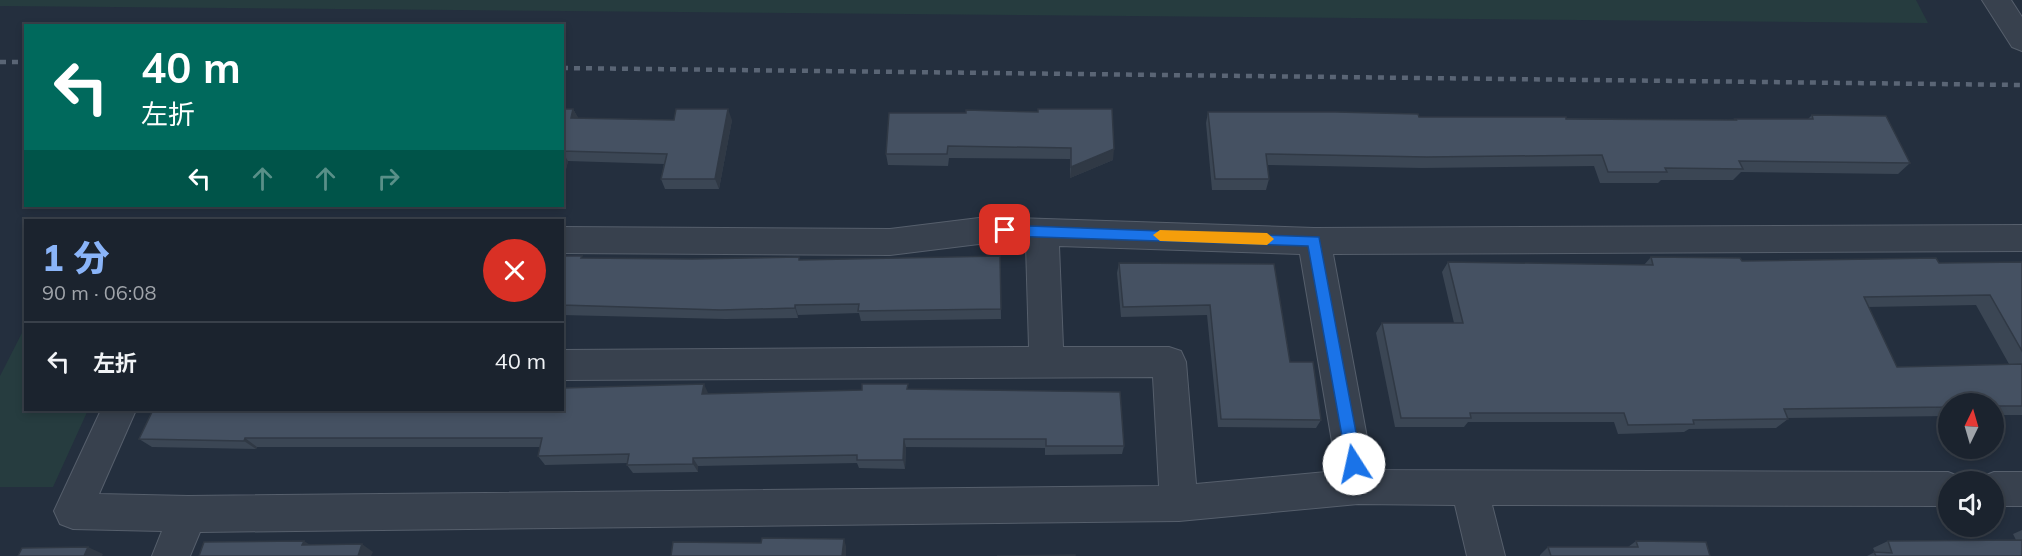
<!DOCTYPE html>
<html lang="ja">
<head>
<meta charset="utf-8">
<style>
  body { margin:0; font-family:Mulish,"Noto Sans JP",sans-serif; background:#242b36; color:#f1f3f6; height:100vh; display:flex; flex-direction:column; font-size:22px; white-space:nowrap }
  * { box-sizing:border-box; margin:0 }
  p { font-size:20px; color:#a0a4aa }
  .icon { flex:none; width:33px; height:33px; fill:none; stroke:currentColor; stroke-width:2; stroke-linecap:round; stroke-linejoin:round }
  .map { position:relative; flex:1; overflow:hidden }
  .details { position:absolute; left:24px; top:219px; width:540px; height:192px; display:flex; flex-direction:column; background:#1b232e; border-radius:0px; box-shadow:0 3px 9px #0003,0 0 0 2px #39404a }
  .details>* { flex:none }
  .banner { position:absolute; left:24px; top:24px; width:540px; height:183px; border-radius:0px; box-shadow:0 3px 9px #0003,0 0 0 2px #39404a; background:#00695c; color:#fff; overflow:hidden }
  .needle { width:39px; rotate:5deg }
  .fabs { position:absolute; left:1938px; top:393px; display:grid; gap:12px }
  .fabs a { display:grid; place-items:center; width:66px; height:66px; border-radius:50%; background:#1b232e; box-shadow:0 3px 9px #0003,0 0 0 2px #39404a; font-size:30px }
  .pin { position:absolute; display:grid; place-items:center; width:51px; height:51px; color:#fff; margin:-26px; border-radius:12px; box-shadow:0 3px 9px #0006 }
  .me { position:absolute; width:66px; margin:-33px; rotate:350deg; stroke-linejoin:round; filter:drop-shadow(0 0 4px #0008) }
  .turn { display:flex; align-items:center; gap:21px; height:126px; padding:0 18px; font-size:27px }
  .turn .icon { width:78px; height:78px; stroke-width:2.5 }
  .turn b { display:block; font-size:42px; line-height:51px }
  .lanes { display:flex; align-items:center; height:57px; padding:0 18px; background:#0003; justify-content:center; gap:30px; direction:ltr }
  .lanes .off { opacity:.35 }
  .round { display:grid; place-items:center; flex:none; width:63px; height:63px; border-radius:32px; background:#242b36 }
  .headline { display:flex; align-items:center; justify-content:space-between; height:102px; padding:0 18px }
  h1 { font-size:36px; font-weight:800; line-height:45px; color:#8ab4f8 }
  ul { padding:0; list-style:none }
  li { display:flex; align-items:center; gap:18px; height:78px; padding:0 18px; border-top:2px solid #39404a }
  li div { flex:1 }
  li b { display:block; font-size:22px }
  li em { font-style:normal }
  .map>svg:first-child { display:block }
  .green { fill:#263c3f }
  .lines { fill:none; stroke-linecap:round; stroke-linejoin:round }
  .minor-casing { stroke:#565f6c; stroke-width:2 }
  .minor { fill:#38414e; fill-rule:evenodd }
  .rail { stroke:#5a6575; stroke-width:4.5; stroke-dasharray:6 6; stroke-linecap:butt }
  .wall { fill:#3b4654; fill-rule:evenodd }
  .shaded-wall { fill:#303945 }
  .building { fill:#455162; stroke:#303945; stroke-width:1.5 }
  .route { fill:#1a73e8; stroke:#114b97; stroke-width:1.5 }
  .slow { fill:#f59e0b }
</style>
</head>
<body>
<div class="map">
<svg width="2022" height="556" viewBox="0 0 2022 556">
  <rect width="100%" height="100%" fill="#242f3e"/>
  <path class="green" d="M0,0H1916L1928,23L0,6Z
    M25,327L26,410H88L53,487H0V376Z"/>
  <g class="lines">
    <g class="minor-casing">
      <path id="minor" d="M1982,0H2011L2022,17V51L2012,47Z
        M987,217L1314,228L2022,225V251L1333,254L1373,470L1948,472L1961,477L1963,482H1948V506L1492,505L1505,556H1467L1455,505L1358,504L1179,521L200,532L190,556H152L162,531L73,529L60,524L54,511L101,410H136L99,494L188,496L1159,486L1153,377L562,380V350L1029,347L1026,245L987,243L890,255L562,253V227L890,229ZM1059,246L1300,254L1337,471L1196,484L1186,362L1181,351L1169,347H1063Z
        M1994,472H2022V506H1994V482H1979L1981,477Z"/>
    </g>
    <use href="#minor" class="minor"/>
    <path class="rail" d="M0,62H26
      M562,68L2022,85"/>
  </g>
  <path class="wall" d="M562,109H573L578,118L674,120H732L719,189H665L661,179L664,164L568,161L566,169H562Z
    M1208,112L1419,117L1734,120L1735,119H1808L1812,115L1910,163L1898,174L1741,172L1733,180H1661L1658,183H1600L1594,166L1422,168L1267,165L1269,179L1266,190H1212L1206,123Z
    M966,113L1113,160L1070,178V159L949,158L948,166L888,165L886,154Z
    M562,256L583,258L800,260L1000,256L1001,319L861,321L859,313L798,315V318L725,319L562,315Z
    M1651,257L1742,261L1939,263L2022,262V415H1994V404H1948V416L1787,418L1788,419L1776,428L1689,429L1684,432L1618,434L1614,422H1468L1464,427H1395L1376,333L1382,323H1454L1442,272L1448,262L1644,265ZM1976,305L2009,364L1897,367L1868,307Z
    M1119,263L1274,264L1290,362L1321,420L1316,428L1218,427L1207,315L1121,317L1117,273Z
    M909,390L1124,446L1122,454L1045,455V448L906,447L905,469L859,468L857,463L698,466V472L633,473L627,465L628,463L545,465L538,456L540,447H257L256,449L152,447L139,439L708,393V394Z
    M2022,530V556H1867L1875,552L1873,548L1888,541L2016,540L2013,534Z
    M1636,541L1710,556H1540V555L1548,547H1628Z"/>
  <path class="shaded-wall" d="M573,109L579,119L571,118Z
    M728,109L732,120L719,189L715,179Z
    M1114,149L1113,160L1070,178L1071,167Z
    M562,151L568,161L566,169L562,162Z
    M795,305L798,315V318L795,308Z
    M704,384L708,393L707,403L702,394Z
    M245,438L257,447L256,449L244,441Z
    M904,439L906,447L905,469L903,460Z
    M693,458L698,466V472L693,464Z
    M844,539L846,546V556H842Z
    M304,541L315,548L302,545Z
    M362,544L373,552L371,556H358Z
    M88,547L103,554L102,556H84Z"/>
  <path class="building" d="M562,109H573L571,118L674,120L676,109H728L715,179H661L667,154L562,151Z
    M1038,109H1112L1114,149L1071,167V148L948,146L947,154H886L889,113H966V110L1038,112Z
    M1208,112H1336L1418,114L1419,117H1566V119L1736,120L1735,119H1813L1812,115L1886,116L1910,163L1739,161L1743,169L1665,168L1667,172H1608L1602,155L1427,157L1266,154L1269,179H1215Z
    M562,256H582L581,258L692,259L799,257V260L1000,256L1001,309L858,311L859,304L795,305V308L721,310L562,305Z
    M1651,257L1740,258L1742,261L1936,258L1939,263L2022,262V351L1990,295L1864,297L1897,367L2022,364V406H1994V404H1948V407L1784,409L1788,419L1693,420L1694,424L1628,425L1624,413H1470L1471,418H1401L1382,323H1463L1448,262L1653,265Z
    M1119,263L1274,264L1290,362H1313L1321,420L1221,419L1210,305L1123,307Z
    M704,384L702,394L862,390V384H908L907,389L1120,392L1124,446H1046V439H904L903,460H857V455L693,458V464L627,465L629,454L538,456L542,438H245L244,441L139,439L153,410H562V388Z
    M762,538L844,539L842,556H671L673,542L761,543Z
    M2022,540V556H1876L1874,552L1892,553L1888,541Z
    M304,541L302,545L362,544L358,556H199L204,542Z
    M1636,541L1706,542L1710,556H1551L1548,547H1638Z
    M88,547L84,556H18L22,548Z
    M1075,555V556H997Z"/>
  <path class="route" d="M1005,225L1319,237L1362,464L1359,469L1354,471L1349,469L1347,464L1308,246L1005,236L999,230Z"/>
  <path class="slow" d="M1160,230L1267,233L1274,239L1267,245L1160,241L1153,235Z"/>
</svg>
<div class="fabs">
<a><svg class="needle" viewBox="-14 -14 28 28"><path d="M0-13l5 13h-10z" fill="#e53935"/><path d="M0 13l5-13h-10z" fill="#a0a4aa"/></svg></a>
<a><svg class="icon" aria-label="sound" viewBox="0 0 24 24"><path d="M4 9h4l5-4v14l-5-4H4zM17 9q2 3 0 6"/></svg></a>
</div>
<div class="pin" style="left:1005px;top:230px;background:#d93025"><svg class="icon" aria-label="arrive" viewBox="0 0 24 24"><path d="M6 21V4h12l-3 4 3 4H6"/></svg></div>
<svg class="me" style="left:1354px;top:464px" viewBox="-20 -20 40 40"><circle r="19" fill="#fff"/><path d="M0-13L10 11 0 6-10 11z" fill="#1a73e8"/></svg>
<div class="banner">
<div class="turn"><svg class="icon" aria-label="left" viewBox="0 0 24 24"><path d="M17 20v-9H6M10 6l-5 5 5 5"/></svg><div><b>40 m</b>左折</div></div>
<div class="lanes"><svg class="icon" aria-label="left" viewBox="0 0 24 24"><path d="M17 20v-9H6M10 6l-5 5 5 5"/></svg><svg class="icon off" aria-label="ahead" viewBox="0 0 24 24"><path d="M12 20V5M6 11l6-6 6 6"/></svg><svg class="icon off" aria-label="ahead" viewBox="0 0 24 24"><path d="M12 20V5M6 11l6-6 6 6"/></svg><svg class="icon off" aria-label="right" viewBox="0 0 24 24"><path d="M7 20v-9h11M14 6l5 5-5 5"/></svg></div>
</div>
<section class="details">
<div class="headline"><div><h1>1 分</h1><p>90 m · 06:08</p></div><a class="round" style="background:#d93025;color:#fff"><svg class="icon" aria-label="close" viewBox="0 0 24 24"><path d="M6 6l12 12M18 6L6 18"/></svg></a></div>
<ul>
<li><svg class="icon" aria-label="left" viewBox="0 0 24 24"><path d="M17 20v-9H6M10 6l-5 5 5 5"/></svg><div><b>左折</b></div><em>40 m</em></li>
</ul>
</section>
</div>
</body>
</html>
